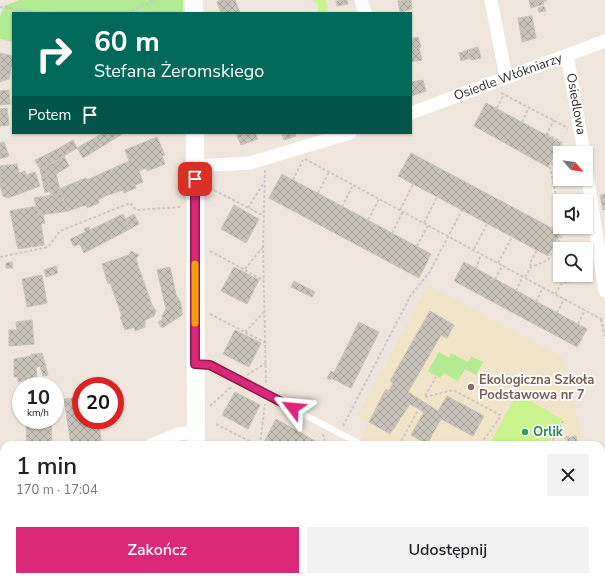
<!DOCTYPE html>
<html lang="pl">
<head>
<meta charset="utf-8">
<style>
  body { margin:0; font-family:"Nunito Sans",sans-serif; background:#f2f2f2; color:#202124; height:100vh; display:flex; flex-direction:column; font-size:15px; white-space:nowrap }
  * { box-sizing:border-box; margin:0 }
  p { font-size:13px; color:#757577 }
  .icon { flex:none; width:22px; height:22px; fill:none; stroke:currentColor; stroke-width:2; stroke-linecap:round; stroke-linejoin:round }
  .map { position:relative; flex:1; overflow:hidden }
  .side { position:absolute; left:0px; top:441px; width:605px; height:140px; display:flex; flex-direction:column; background:#fff; border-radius:12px 12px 0 0; box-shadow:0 1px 3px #0004 }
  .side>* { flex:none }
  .hud { position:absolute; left:12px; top:12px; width:400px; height:122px; border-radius:0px; box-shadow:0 1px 3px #0004; background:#00695c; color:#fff; overflow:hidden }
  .needle { width:26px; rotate:118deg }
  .tools { position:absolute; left:553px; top:146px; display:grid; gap:8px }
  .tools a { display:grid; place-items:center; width:40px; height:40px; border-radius:0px; background:#fff; box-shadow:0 1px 3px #0004; font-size:20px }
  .speed { position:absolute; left:12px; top:377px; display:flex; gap:8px; font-size:20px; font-weight:700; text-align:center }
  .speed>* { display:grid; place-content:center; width:52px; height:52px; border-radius:50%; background:#fff; box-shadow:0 1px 3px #0004; line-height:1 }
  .speed small { font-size:10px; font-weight:400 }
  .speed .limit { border:6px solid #d22; background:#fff; color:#111 }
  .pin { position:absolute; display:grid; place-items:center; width:34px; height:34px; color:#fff; margin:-17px; border-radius:8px; box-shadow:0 2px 6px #0006 }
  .me { position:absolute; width:44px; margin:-22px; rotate:299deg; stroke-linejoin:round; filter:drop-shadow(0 0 3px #0008) }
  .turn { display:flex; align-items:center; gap:14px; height:84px; padding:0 16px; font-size:18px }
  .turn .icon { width:52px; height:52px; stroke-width:2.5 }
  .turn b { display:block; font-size:28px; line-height:34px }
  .then { display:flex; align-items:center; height:38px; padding:0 16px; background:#0003; gap:8px; font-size:15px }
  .round { display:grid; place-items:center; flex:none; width:42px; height:42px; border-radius:0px; background:#f2f2f2 }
  .headline { display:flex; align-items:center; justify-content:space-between; height:68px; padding:0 16px }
  h1 { font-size:24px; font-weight:600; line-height:30px }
  .button { display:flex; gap:8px; margin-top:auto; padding:8px 16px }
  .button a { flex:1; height:46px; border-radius:0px; background:#db2777; color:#fff; font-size:16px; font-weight:600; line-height:46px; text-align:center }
  .button a+a { background:#f2f2f2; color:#202124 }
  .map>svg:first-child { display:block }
  .education { fill:#f2e4c9 }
  .grass { fill:#b2eb92 }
  .pitch { fill:#c9f38d }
  .building { fill:url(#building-cross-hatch); stroke:#cac2b5 }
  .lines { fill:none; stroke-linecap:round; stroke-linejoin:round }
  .path { stroke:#c8c8c8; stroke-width:2; stroke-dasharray:3 2; stroke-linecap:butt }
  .lane { stroke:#fff; stroke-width:6 }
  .street { stroke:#fff; stroke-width:13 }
  .secondary { stroke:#fff; stroke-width:18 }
  .route-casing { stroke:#8e194d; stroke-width:10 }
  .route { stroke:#db2777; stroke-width:7 }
  .slow { stroke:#f59e0b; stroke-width:7 }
  .education-dot { fill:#8d6e63; stroke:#fff; stroke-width:1.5 }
  .leisure-dot { fill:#2e9e5b; stroke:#fff; stroke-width:1.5 }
  .labels { text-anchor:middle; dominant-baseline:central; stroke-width:3.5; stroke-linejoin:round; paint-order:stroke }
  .street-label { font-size:13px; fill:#2b2b2b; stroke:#fff }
  .education-label { font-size:13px; font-weight:bold; fill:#785e54; stroke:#fff; text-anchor:start }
  .leisure-label { font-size:13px; font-weight:bold; fill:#27864d; stroke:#fff; text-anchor:start }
</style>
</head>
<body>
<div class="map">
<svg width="605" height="581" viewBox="0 0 605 581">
  <defs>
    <pattern id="building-cross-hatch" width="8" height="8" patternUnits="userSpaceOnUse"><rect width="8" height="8" fill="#c9c4ba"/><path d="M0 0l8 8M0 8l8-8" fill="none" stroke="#a39f97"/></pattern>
  </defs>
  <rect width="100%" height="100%" fill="#eee6dc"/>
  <path class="education" d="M428,285L562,357L584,445H357L369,423L357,417Z
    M601,513L605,529V571L601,573Z"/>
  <path class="grass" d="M19,0H183V13H13V42L0,39V16L4,6Z
    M439,352L449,358L451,353L468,362L471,356L483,362L476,375L465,369L458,381L444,373L440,378L428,371Z"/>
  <path class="pitch" d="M312,0H326L328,13H318V4Z
    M517,394L562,419L547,445H489Z"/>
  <path class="building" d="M221,0H235L240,13H221L217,2Z
    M347,0L348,4L337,6L336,1Z
    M411,0L412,9L400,12L398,1Z
    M529,0H536L537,6L531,8Z
    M541,0L547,1H543L544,4L537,6L536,1Z
    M544,6L546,11L539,12L538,8Z
    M532,16L534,27L520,30L518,18Z
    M534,27L536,38L522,42L520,30Z
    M418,37L421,47L411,50V39Z
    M478,47L481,58L471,60L468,50Z
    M419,48L422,60L411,62V49Z
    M468,50L470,58L461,61L459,53Z
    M0,53L13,56L9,79L0,82Z
    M423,80L426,91L411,96V82Z
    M9,90L10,104L0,105V91Z
    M486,103L561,143L548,167L474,126Z
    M7,108L9,125L0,126V109Z
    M103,133H124L83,158L77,148Z
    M236,133H255L258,139L241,145Z
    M287,133H294L296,136L284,140L282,135Z
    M157,137L165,155L162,156L165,164L147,171L146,168L139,171L143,182L135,185L136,188L124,193L123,190L105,196L98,200L99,203L87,208L86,205L68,211L59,189L86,178L87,180L129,161L125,150Z
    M73,140L77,148L64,156L59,148Z
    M4,142L9,156L0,159V143Z
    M59,148L64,156L49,165L44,156Z
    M411,153L561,233L548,256L398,176Z
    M44,156L49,165L40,169L35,160Z
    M64,156L69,166L56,174L61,194L51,196L45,167Z
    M17,164L19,173L25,171L26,175L35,172L40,186L8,198L3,196L0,184V166Z
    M45,167L50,191L45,193L40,169Z
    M282,174L431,254L419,278L269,198Z
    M61,194L68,211L39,215L34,198Z
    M605,194V209L603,210L600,195Z
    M234,205L259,219L246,243L221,229Z
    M37,206L39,215L43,214L45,223L41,224L44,245L18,249L10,211Z
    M123,214L130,229L84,253L80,244L75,246L73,245L70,239L86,232L84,229L89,227L90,230Z
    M134,214L139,224L130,229L125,219Z
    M131,251L139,255L136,258L138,266L152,305L156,311L154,316L145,320V327L135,331L134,327L125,330L120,317L122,316L110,283L108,284L102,264L129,255Z
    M12,262L13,268H6V263Z
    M464,262L587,329L577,347L454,281Z
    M56,266L58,273L46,277L44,270Z
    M170,267L176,295L181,303L182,315L162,328L158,322L163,319L162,316L166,309L157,270Z
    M234,267L259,280L247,304L221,291Z
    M42,275L47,303L27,307L22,279Z
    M294,281L315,292L312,297L291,287Z
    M430,311L454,325L447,338L441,335L408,392L438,411L447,396L484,416L473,436L441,419L427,444L411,435L424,412L410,404L390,434L369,422L386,389L389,391L393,383L390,381Z
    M32,320L34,344L9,346V330H17L16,322Z
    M359,322L379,332L351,388L331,378L330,380L327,378L331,371L334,373Z
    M235,330L261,343L249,367L223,354Z
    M42,353L48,375L43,376L37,354Z
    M31,354H37L40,366L36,367L37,379L18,382V377H14V359L31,356Z
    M235,392L260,405L248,429L222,415Z
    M81,397V420H98L102,445H71L64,399Z
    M276,419L322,445L263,444Z
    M26,420H51L52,445H27Z
    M576,436L578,445H569L567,438Z
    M604,470L605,473V519L601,503V471Z
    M115,577H136L137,581H116Z
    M242,577H285L292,581H250Z
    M384,577H405L403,581H391Z
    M523,577H559L557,581H531Z"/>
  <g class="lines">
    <path class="path" d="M0,7L44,13
      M127,13L155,0
      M501,93L568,128
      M497,108L504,94
      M522,122L529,107
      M547,134L563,143L550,167L560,216
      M546,135L554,120
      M305,159L601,319L605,318
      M265,170L263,247L266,385
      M293,180L303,160
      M210,188L264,216
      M318,193L329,172
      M342,207L353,185
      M248,208L263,184
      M400,210L413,184
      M368,220L379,199
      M424,223L437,197
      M562,227L563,232
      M392,233L403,211
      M417,246L428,225
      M474,249L487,224
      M210,251L263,280
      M0,257L48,247L60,231L130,203L136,210L181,207
      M498,263L512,237
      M531,267L530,263L537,250
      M245,269L262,248
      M476,269L481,254
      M525,277L531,267L548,260L567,227
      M495,279L503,265
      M516,291L523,276
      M555,294L562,283L591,278
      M536,302L543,287
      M557,313L564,299
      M210,314L266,343
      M601,319L605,339
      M578,324L585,310
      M245,332L264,312
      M247,375L266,363
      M425,396L436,377
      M425,397L453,390L500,415L501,416L480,445
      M210,406L232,386
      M216,424L257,445
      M343,426L411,295L429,273L462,210
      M557,432L565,437L570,436
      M323,434L326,445
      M565,437L567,445
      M260,445L265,404
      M399,445L418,410
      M550,445L563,421
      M601,464H605
      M0,479H4
      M211,577L219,581
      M328,577L338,581
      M482,577L490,581
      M222,581L224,577
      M249,581H250
      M325,581L326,577
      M415,581L423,577"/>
    <path class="lane" d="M197,364L210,365L362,445"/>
    <path class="street" d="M361,0L365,13
      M491,0L506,77
      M567,55L584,153
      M411,113L605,41
      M195,166L250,163L350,133
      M586,167L605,291
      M151,445L178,434L196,432
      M2,501L4,543
      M11,577L12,581"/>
    <path class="secondary" d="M194,0V13
      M195,133L196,445
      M197,577V581"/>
  </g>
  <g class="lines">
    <g class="route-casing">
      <path id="route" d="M195,179V364L210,365L293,408"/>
    </g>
    <use href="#route" class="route"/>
    <path class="slow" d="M195,264V323"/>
  </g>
  <circle class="education-dot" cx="471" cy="387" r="4"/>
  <circle class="leisure-dot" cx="525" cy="432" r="4"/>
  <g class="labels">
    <g class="street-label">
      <text transform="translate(508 77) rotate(-20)">Osiedle Włókniarzy</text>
      <text transform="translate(576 104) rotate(80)">Osiedlowa</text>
    </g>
    <g class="education-label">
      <text x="479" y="380">Ekologiczna Szkoła<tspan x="479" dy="15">Podstawowa nr 7</tspan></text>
    </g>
    <g class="leisure-label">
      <text x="533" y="432">Orlik</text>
    </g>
  </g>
</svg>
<div class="tools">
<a><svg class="needle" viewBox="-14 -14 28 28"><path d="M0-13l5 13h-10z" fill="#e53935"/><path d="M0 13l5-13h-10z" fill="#757577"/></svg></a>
<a><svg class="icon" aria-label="sound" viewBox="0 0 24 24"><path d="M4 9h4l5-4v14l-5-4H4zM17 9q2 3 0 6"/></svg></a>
<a><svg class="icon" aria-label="search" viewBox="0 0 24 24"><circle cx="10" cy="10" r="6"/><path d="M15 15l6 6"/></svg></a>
</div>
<div class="speed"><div>10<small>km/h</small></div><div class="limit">20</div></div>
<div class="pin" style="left:195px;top:179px;background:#d93025"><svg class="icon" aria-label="arrive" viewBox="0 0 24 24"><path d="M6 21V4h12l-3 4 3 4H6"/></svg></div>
<svg class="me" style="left:293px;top:408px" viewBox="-20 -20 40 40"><path d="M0-17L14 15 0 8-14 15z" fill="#db2777" stroke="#fff" stroke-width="4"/></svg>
<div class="hud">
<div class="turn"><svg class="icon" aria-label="right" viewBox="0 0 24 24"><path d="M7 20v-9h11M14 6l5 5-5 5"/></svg><div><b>60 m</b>Stefana Żeromskiego</div></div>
<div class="then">Potem<svg class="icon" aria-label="arrive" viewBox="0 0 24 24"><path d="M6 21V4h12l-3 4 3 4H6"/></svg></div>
</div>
<section class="side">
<div class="headline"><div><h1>1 min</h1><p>170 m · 17:04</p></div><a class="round"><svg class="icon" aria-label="close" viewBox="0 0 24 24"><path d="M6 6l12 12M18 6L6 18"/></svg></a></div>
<div class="button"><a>Zakończ</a><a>Udostępnij</a></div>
</section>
</div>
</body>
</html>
